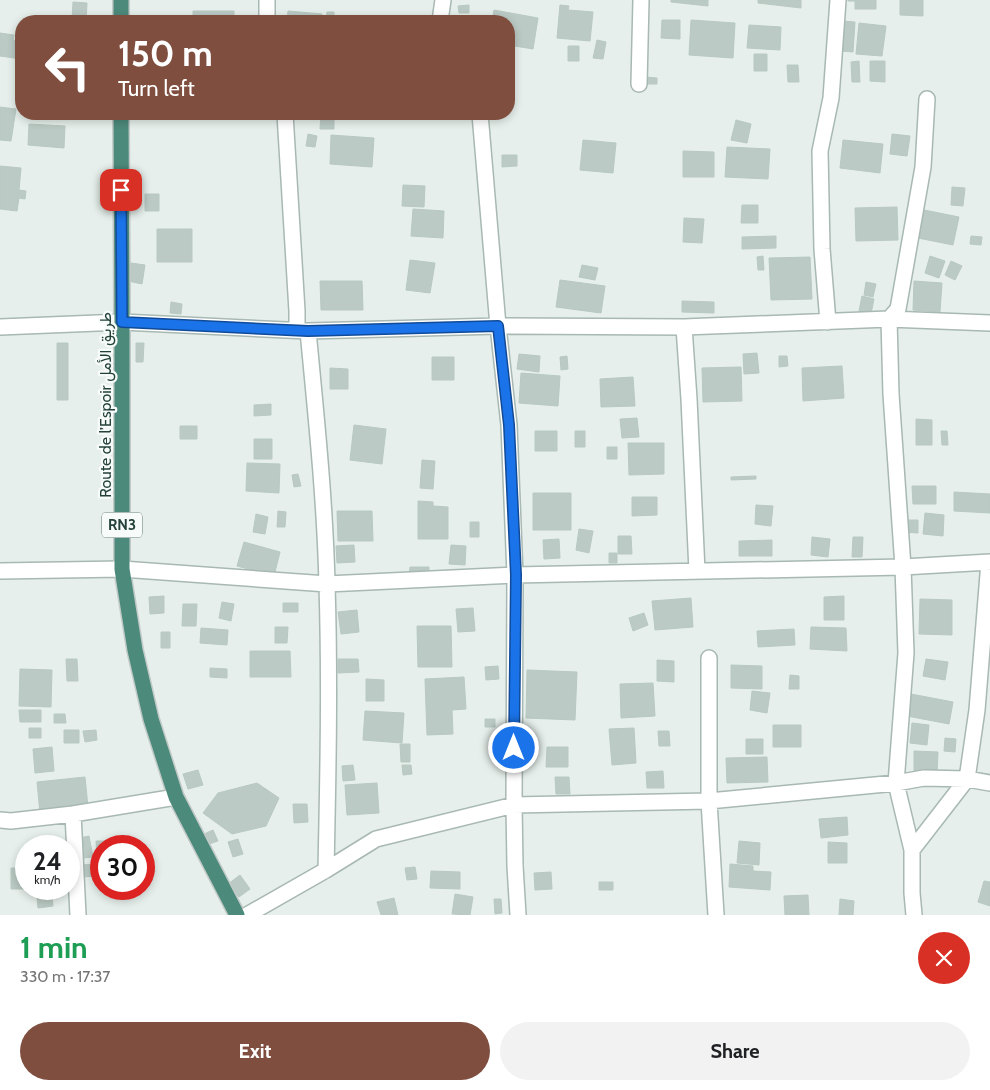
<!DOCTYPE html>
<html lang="en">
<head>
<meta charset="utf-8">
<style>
  body { margin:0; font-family:Cabin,Vazirmatn,sans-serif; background:#f2f2f2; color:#202124; height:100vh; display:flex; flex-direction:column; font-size:19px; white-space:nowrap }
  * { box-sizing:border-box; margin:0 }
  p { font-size:16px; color:#757577 }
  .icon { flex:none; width:28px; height:28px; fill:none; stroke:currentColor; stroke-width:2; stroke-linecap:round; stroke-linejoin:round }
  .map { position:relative; height:915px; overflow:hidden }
  .side { display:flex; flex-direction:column; background:#fff; flex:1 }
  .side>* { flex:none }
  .banner { position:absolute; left:15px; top:15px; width:500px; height:105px; border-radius:20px; box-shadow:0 2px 8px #0003; background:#7f4e3f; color:#fff; overflow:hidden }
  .speed { position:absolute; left:15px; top:835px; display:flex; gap:10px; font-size:25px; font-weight:700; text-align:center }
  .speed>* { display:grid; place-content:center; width:65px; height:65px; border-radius:50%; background:#fff; box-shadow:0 2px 8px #0003; line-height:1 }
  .speed small { font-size:12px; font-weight:400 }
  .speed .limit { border:8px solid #d22; background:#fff; color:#111 }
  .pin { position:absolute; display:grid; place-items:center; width:42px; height:42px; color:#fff; margin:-21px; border-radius:10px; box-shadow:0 2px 8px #0006 }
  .me { position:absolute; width:55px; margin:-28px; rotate:0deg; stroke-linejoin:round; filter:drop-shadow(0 0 4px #0008) }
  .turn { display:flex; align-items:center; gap:18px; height:105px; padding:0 20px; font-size:22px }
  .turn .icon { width:65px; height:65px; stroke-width:2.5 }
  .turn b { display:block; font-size:35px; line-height:42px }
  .round { display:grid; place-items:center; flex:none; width:52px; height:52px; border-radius:26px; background:#f2f2f2 }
  .headline { display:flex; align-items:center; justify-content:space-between; height:85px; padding:0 20px }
  h1 { font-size:30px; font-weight:700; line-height:38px; color:#1e9e55 }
  .button { display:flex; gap:10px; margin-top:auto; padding:10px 20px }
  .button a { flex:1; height:58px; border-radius:30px; background:#7f4e3f; color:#fff; font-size:20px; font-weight:700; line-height:58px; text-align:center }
  .button a+a { background:#f2f2f2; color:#202124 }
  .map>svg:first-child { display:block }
  .building { fill:#bbcac4; stroke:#b8c9c2 }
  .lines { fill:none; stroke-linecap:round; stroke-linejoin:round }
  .minor-casing { stroke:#a8b8b2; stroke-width:18 }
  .trunk-casing { stroke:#c2cac8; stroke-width:18 }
  .minor { stroke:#fff; stroke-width:15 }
  .trunk { stroke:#4c8a7c; stroke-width:15 }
  .route-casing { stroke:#114b97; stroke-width:12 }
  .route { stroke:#1a73e8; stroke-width:9 }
  .labels { text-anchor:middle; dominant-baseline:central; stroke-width:4.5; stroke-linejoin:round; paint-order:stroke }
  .shield { fill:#f7fbf9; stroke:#637a73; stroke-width:1 }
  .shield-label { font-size:15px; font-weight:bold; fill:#24423a }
  .street-label { font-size:16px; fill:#24423a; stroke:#f7fbf9 }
</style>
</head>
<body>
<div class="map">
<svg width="990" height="915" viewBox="0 0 990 915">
  <rect width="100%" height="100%" fill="#e6efeb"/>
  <path class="building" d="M671,0H708V6L671,2Z
    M758,0H801V8L758,3Z
    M848,0H876V9H855V1H848Z
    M900,0H923V16L900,15Z
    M73,2L87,3L86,21L72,20Z
    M469,5V13H459L458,6Z
    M560,5L569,6L568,10L593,12L590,41L557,38Z
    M494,10L538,18L533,49L509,45V21H492Z
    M193,11H234V21H193Z
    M288,11L322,14L321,21H287Z
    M327,12H334V21H326Z
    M662,20H680V39L661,38Z
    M691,20L735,23L733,58L689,55Z
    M843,21L855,22L853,52L841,51Z
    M859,23L886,26L882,56L856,54Z
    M749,25L781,27L780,50L747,48Z
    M0,33L14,35L13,40L21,41V59L0,56Z
    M597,40L606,42L603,59L593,58Z
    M568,46H579V61H568Z
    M754,54H767V71H754Z
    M859,61L860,82H852L851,62Z
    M870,61H885V82L870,81Z
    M787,65H798L799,82H788Z
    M646,77L657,78V84H645Z
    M0,107L16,109L11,141L0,140Z
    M50,114H63L62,119L49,118Z
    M321,114H334V129H320Z
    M736,120L751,124L747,143L731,140Z
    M29,124L65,126L64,148L28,145Z
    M308,134L317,136L315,147L306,146Z
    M892,134L910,136L907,156L890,154Z
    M331,135L374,138L372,167L330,164Z
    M583,140L616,143L613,173L580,170Z
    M843,140L883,144L880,173L840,168Z
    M727,147L770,149L768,179L725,177Z
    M683,151L714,152V177H683Z
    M502,155H517V166L502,167Z
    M0,166L21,168L19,190L26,191L25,199L19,198L17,211L0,209Z
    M403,185L425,186L424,207L402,206Z
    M952,187L965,188L963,206L951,205Z
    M145,194H159V211H145Z
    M742,205H758V223H741Z
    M897,207L898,240L856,241L855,208Z
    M413,209L444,211L443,238L411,236Z
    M924,210L959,217L953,245L918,238Z
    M684,218L704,219L702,243L683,242Z
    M157,229H192V262H157Z
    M776,236V248L742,249V237Z
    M971,236L982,237L981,245L970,244Z
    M763,256L764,270H758L757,257Z
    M930,256L945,261L939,278L925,273Z
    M810,257L812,299L771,300L769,258Z
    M410,260L435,263L430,293L406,290Z
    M951,261L962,266L955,280L945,275Z
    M131,263L145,265L142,284L128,281Z
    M582,265L598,268L595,280L579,277Z
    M560,280L605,286L601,313L556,307Z
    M320,281H362L363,310H321Z
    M914,281L942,283L940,312L913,310Z
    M866,282L876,284L873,297L864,295Z
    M862,296L874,299L871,314L859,311Z
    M682,301L714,302V313L682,312Z
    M171,302L182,304L181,314L170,313Z
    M57,343H68V400H57Z
    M136,343H144L143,362H136Z
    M757,353L759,373L744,374L743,354Z
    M519,354L540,356L539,372L517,369Z
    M567,356L568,369L561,370L560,357Z
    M779,356H787L788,366L779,367Z
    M432,357H454V380H432Z
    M842,366L844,398L803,401L802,368Z
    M741,367L742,401L703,402L702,368Z
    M330,368L348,369V389H330Z
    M521,373L560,376L558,406L519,403Z
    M633,377L635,406L601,407L600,379Z
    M271,404V415L254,416V405Z
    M637,418L639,437L622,438L620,419Z
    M916,419L932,420V445H916Z
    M354,425L386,429L382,464L350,460Z
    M180,426H197V439H180Z
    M535,431H557V451H535Z
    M575,431H585V447H575Z
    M941,431H947L948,445H942Z
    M254,439H272V459H254Z
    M628,443H664V474L629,475Z
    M607,447H617V459H607Z
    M422,460L435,461L433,489L420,488Z
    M247,463L280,464L279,493L246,491Z
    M298,474L301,486L294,487L292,475Z
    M756,476V479L731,480V477Z
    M912,486H936V504H913Z
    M954,492L990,494V513L954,511Z
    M533,493H571V530H533Z
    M632,497H657V515L632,516Z
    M418,501L433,502V506L448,507V539H418Z
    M756,505L773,506L771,526L755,524Z
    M278,511L286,512L285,527H277Z
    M337,511H372L373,541H338Z
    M925,513L944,515L943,536L923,534Z
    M256,514L268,517L265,534L253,532Z
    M903,520H918V533L903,532Z
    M470,522H479V537H470Z
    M579,529L593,531L589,553L576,550Z
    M618,536H631L632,554H618Z
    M812,537L830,539L828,557L811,555Z
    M853,537H863L862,557H852Z
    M559,539L560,558L544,559L543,540Z
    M772,540V556H739V541Z
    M244,542L280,552L274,576L237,566Z
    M354,545L355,562L337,563L336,546Z
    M451,545L466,546L465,565L449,564Z
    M609,553H617V563H609Z
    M410,567H429V576H409Z
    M164,596V613L150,614L149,597Z
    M844,596V620H824V597Z
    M691,598L693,627L655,630L652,601Z
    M920,599L952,600V635L919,634Z
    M222,602L234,604L231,621L219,618Z
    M283,603H298V612H283Z
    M183,604H197L196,626H182Z
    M473,608L475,631L458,632L456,609Z
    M357,610L359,632L341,634L338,612Z
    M644,613L648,625L633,631L629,618Z
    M417,626H451L452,667H418Z
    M275,627H288L287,643H275Z
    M811,627L846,628L847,651L810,649Z
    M201,628L228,630L227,645L200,643Z
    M794,629L795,645L758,647L757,631Z
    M161,632H170V648H161Z
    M250,651H290L291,677H250Z
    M66,659H77L78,681H67Z
    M338,659H358L359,672L338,673Z
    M926,659L948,662L945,680L923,676Z
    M657,660L674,661V682L657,681Z
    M731,665L762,666V689L731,688Z
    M498,666L499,679L486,680L485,667Z
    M210,668L227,669V678L210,677Z
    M20,669L52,670L51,707L19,706Z
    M527,670L577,672L575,720L526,718Z
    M790,675L799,676V689H789Z
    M464,677L466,709L452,710L453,734L427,735L425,679Z
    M366,679L384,680V701H366Z
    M653,683L655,716L621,718L620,684Z
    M752,691L770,693L767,713L750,710Z
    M911,694L953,702L949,724L907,716Z
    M19,710H41V722H20Z
    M365,711L404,713L402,743L363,740Z
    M54,714H65L66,723H54Z
    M485,719H495V727H485Z
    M912,723L929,725L927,745L910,743Z
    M773,725H801V747H773Z
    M29,728H41V738H29Z
    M634,728L636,763L612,765L609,729Z
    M64,730H79V743H64Z
    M96,730L97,740L85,742L83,731Z
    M658,731H669L670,746H659Z
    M945,738L956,739L955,752L944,751Z
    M746,739H763V754H746Z
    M400,744H410V762H401Z
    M52,747L54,771L35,773L33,749Z
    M547,747H568V767H546Z
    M914,751L938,752L937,774L914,773Z
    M767,757L768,782L727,783L726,758Z
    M353,765L355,780L343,781L342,766Z
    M402,765H411L412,774L403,775Z
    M198,770L203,785L188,789L183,774Z
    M663,771L664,788H647L646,772Z
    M85,777L88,807L40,813L37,782Z
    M555,777H569L570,794H556Z
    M257,783L279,798L266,826L232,834L203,813L218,793Z
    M377,783L379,813L347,815L345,785Z
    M293,804H307L308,822L294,823Z
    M847,817L848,835L821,838L819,819Z
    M213,830L218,841L209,844L204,834Z
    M89,836L93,857L83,858L80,838Z
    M238,839L243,854L233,857L228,842Z
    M96,841H111V846H101V855L97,856Z
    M739,841L760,843L759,865L737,863Z
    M828,842L847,843V863H828Z
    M153,863L155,872L144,873V864Z
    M101,864V876L80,877L79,865Z
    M730,864L753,866V871L771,872L770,890L729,887Z
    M415,867L417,879L407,880L405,868Z
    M11,868H26L27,889H11Z
    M431,871L460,872V889L430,888Z
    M551,872L552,889L535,890L534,873Z
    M240,875L250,889L239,897L228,884Z
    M984,881L990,882V906L978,902Z
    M599,882H613V890H599Z
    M455,894L473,897L470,915L452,914Z
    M808,895L809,915H785L784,896Z
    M52,896L53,906L38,908L37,897Z
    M394,898L398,915H381L377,902Z
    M494,899H501L502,913L495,914Z
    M840,899L854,901L853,915H839Z"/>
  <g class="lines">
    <g class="minor-casing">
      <path id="minor" d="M267,21V0
        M440,21L443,0
        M639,84L641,0
        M285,114L297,311V330
        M480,114L498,326L509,425L515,575L514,805L515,866L518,915
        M828,322L822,249L820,151L831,98L838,0
        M0,327L122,322L308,331L498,326L684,327L889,319L990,323
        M684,327L689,399L697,571
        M308,331C316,415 325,500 327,585C330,680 328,775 326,870
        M0,571L122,569L327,584L515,575L903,567L990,562
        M709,658V801L716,915
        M73,814L78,915
        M0,820L11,821L73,814L176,797
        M912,850L967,779L977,710L989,562
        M247,915L326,870L376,839L514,805L709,801L896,783L924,778L967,779L990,783
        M914,915L912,893V850L896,783L906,653L903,567L891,394L889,319L898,309L923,167L927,99"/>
    </g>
    <g class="trunk-casing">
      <path id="trunk" d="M121,21V0
        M121,114L122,322V569L135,650L151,719L176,797L237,915"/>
    </g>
    <use href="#minor" class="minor"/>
    <use href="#trunk" class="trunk"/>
  </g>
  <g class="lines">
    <g class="route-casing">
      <path id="route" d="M121,190L122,322L308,331L498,326L509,425L516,575L514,748"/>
    </g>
    <use href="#route" class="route"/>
  </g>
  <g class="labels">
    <rect class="shield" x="102" y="512.5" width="40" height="25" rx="4"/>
    <g class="shield-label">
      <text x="122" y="525">RN3</text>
    </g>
    <g class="street-label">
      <text transform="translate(105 405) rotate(-90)">Route de l’Espoir طريق الأمل</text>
    </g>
  </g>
</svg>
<div class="speed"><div>24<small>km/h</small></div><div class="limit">30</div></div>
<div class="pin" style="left:121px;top:190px;background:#d93025"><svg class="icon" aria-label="arrive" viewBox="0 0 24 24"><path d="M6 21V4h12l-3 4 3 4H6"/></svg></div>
<svg class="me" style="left:514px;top:748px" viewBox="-20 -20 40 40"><circle r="17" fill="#1a73e8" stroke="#fff" stroke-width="3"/><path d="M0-11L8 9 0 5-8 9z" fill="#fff"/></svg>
<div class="banner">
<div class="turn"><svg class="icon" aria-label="left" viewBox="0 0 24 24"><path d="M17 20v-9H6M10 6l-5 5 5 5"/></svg><div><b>150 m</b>Turn left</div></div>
</div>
</div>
<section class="side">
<div class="headline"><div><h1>1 min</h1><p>330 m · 17:37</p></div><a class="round" style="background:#d93025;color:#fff"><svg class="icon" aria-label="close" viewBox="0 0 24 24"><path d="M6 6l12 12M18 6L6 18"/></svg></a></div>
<div class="button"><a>Exit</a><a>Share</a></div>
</section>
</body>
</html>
